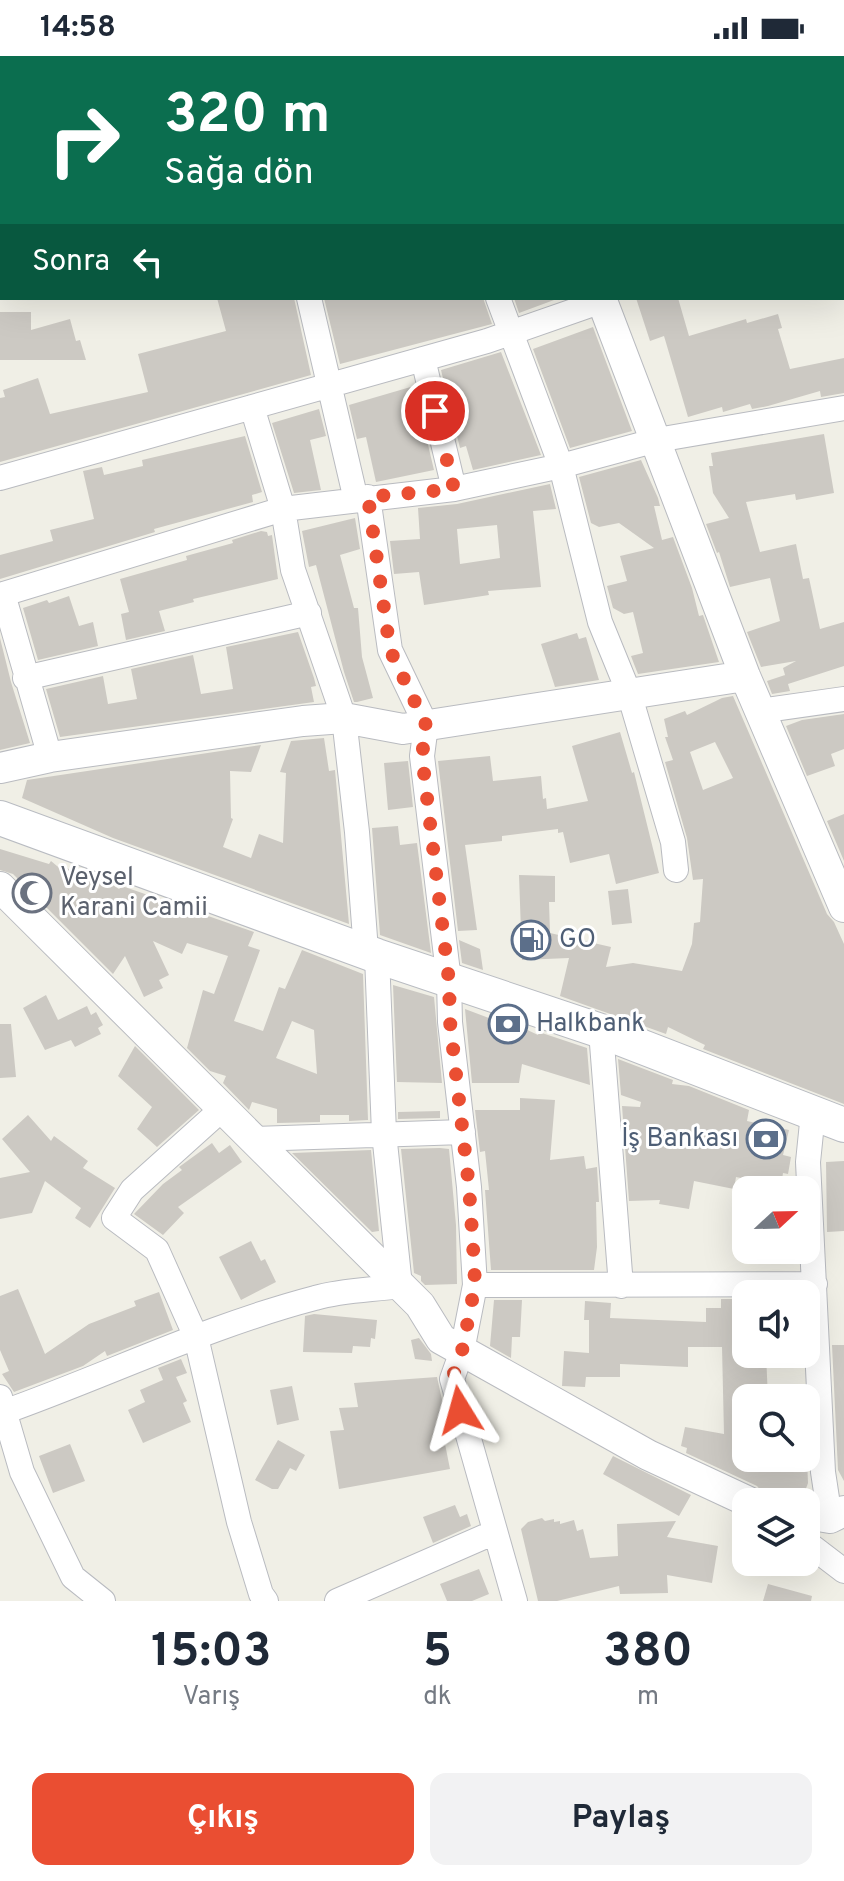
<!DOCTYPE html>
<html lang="tr">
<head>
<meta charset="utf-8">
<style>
  body { margin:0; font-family:Overpass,sans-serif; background:#f2f2f3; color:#1f2937; height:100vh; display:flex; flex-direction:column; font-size:30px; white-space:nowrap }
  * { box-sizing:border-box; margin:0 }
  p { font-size:26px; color:#747a83 }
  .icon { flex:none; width:44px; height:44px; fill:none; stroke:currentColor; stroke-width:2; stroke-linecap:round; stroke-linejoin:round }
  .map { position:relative; height:1545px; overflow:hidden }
  .panel { display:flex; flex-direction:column; background:#fff; flex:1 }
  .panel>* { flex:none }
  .top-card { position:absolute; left:0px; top:0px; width:844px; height:244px; box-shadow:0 8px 32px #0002; background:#0b6e4f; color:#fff; overflow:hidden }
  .needle { width:52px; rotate:68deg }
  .buttons { position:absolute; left:732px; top:1120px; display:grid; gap:16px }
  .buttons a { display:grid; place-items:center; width:88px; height:88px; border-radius:16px; background:#fff; box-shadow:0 8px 32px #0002; font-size:40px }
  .pin { position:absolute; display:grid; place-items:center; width:68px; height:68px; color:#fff; margin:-34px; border:4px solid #fff; border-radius:50%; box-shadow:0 2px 8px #0007 }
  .me { position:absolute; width:88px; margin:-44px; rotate:352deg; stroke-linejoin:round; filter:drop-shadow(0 0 6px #0008) }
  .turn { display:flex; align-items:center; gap:28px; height:168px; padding:0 32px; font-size:36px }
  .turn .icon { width:104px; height:104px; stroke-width:2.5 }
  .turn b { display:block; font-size:56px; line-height:68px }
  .then { display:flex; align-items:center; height:76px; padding:0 32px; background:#0003; gap:16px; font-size:30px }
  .eta { display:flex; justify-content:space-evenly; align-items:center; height:136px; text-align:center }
  .eta b { font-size:48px; font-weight:700; line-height:56px }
  .button { display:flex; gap:16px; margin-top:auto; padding:16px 32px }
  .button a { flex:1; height:92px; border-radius:16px; background:#ea4e32; color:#fff; font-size:32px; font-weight:700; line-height:92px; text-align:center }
  .button a+a { background:#f2f2f3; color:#1f2937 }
  .status { display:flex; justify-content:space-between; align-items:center; height:56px; padding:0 40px; background:#fff; direction:ltr }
  .status svg { height:22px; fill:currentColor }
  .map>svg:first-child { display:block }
  .building { fill:#ccc9c3; fill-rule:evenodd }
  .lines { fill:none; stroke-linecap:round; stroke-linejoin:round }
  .minor-casing { stroke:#b9bbc0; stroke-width:26 }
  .tertiary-casing { stroke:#b9bbc0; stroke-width:32 }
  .secondary-casing { stroke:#b9bcc2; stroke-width:36 }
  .minor { stroke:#fff; stroke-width:24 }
  .tertiary { stroke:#fff; stroke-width:30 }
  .secondary { stroke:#fff; stroke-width:34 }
  .route { stroke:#ea4e32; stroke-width:14; stroke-dasharray:0 25.2 }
  .labels { text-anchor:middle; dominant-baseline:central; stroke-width:6; stroke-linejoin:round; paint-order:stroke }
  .worship-label { font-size:26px; fill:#5b616d; stroke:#fff; text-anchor:start }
  .service-label { font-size:26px; fill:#4e5e75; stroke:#fff; text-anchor:start }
</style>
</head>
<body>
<div class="status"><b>14:58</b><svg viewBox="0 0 49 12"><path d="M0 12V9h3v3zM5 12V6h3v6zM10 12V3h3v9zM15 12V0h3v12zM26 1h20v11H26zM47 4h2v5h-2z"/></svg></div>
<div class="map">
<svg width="844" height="1545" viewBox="0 0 844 1545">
  <rect width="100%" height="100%" fill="#f0efe6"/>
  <path class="building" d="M217,242H294L311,319L0,406V342L5,341L3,334L38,322L50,358L148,336L138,298L226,275Z
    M324,242H483L492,268L340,308Z
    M514,242H554V244L519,257Z
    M636,242H678L689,280L746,263L747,267L778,258L782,272L778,273L790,313L844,302V337L821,341L820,335L768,350L752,353L750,348L723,356L722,351L688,361L664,280L650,285Z
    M0,256H31V274L70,263L76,285L80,284L86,304H0Z
    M593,271L632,375L570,392L533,293Z
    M501,296L541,399L473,414L466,390L460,392L441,314Z
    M414,330L434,414L376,426L366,381L357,383L349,349Z
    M319,353L326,380L310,384L321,434L294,437L272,367Z
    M824,378L834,437L796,444L795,438L746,446L760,496L796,488L803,523L809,522L820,573L844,566V610L788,628L790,635L772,638L767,625L785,619L787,626L783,612L796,605L761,611L747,576L780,565L770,522L730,531L719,496L717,497L706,468L729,462L713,437L709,410H713L711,397Z
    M245,380L262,436L252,439L253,446L154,473L155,476L0,523V499L53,485L50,474L94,463L83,415L102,411L104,419L143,410L142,404Z
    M641,404L658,442L660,450H654L662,484L673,481L692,532L699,560L703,559L719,606L638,618L634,608L631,600L643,597L633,556L624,558L613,552L607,530L627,525L620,500L654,492L619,467L599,471L591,467L579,421Z
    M550,428L556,453L533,455L541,531L488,535L489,539L424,549L419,516L394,518L390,485L420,483L418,452L457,448ZM497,469L500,502L460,508L457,473Z
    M355,462L360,493L340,499L354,552H358L362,601L373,642L357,646H354L344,616L316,509L309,511L302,475Z
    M261,475L267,476L268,480L272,479L278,523L193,543L194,546L159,555L165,575L126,584L121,558L129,556L120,523L187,504L186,500L233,487L232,484Z
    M69,540L79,570L93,566L98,590L38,604L23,552L47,544L49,547Z
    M298,576L314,622L316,630L311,631L314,646L60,681L46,633L103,620L108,648L137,643L131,613L193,599L201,638L233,633L226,591Z
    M577,577L579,583L586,581L599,624L555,631L541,588Z
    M0,582L11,626L30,687L0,694Z
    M733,640L827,858L834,866L844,888V1048L703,993L705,989L668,971L666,978L560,940L569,902L522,904L519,819L555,820V846H549L550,877L611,891L606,911L633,907L682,915L692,888L694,867L700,866L703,823L693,824L687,782L665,706L673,704L665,681H668L664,663L685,655L687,659L722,642ZM715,686L733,722L703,734L690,696Z
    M844,658V693L831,698L835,710L807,720L786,670L802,664Z
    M620,676L632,717L634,716L659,817L616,828L609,798L570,807L563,776L558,777V773L502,780V785L465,789L477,874L458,875L438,705L490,700L493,725L541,720L543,743L546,742L547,753L588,745L572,690Z
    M324,682L329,715L335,714L349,868L113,782L22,742L27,724L261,689L251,716L230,715L231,762L233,763L223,791L251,802L259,778L283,787L286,717L280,716L291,685Z
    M408,705L413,751L388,754L384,707Z
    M844,758V805L827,765Z
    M398,770L400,789L417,787L431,897L380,879L372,772Z
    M0,793L49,808L51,805L63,815L66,811L81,822L84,818L93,824L96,822L105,829L108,826L119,833L122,830L254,876L248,890L260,894L234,965L263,975L279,931L285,933L302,894L363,918L368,1064L349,1065V1059H320V1066L277,1067V1053L252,1046L249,1054L223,1027L226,1020L210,1015L187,992L203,934L214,938L228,900L187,887L182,898L153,885L169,919L159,924L163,932L144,941L125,900L113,918L13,818L0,814ZM292,965L314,974L317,1018L276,1002Z
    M628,833L632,867L612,869L608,835Z
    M459,884L480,893L483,914L462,907Z
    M393,929L434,941L442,1027L397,1026Z
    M46,939L58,964L87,950L91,959L96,956L103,969L98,972L101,978L75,991L71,984L45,994L23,952Z
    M465,953L518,973L519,970L538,979L539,976L587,992L590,1029L522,1008L519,1027H472Z
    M0,968H11L16,1021L0,1022Z
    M135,990L199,1054L157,1091L137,1073L152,1051L118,1020Z
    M618,1003L673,1024L672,1028L689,1030L749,1054L747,1065L789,1074L783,1099L791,1101L788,1118L783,1117L781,1130L736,1121L734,1133L694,1125L689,1153L659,1148L660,1144L629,1145L622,1050L640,1051L641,1046L621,1039Z
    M520,1042L555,1044L550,1104L584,1100L586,1113L597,1111L599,1146H596L597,1191L594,1214H491L485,1134H489L485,1095L480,1096L475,1054H520Z
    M440,1055V1062L398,1063V1056Z
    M28,1059L51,1085L54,1080L88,1105L83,1112L115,1132L90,1172L75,1162L81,1152L45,1125L32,1157L0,1163V1122L30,1116L2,1083Z
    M212,1087L219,1097L230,1089L242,1106L178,1151L184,1157L163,1179L134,1158L163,1128L182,1114L179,1111Z
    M440,1092L449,1093L456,1169L457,1228L425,1229L421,1225V1220L414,1217L401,1093Z
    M371,1094L379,1175L372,1176L292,1097Z
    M844,1105V1175L827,1176L826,1106Z
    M251,1185L261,1205L265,1203L276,1226L241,1244L219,1201Z
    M18,1233L45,1298L89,1268L136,1250L134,1245L159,1236L173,1274L107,1300L105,1295L83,1310L14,1336L2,1318L9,1315L0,1294V1240Z
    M721,1243H746V1299L766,1298L768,1342H746V1402H807L808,1427L803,1441L783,1438V1442L765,1439L757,1430L686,1397L687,1392L681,1390L685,1371L724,1378L722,1291H688V1311L620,1308V1321H586L585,1331L562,1330L564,1295L589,1297V1264H584L585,1245L611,1247L610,1262L706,1266V1252H721Z
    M494,1244H522L520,1281H512L511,1302L490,1290Z
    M314,1258L377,1264L375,1283L371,1282L370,1291L353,1290L352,1297L303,1296L305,1260Z
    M419,1282L431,1298L432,1305L415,1303L411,1284Z
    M832,1289H844V1425L838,1414Z
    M181,1303L187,1317L176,1321L187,1345L183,1347L191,1366L143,1387L128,1354L145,1346L140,1334L163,1324L158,1312Z
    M437,1321L447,1367L441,1368L450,1413L339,1433L330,1375L344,1374L339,1352L358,1351L354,1327Z
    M292,1330L299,1364L277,1369L270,1334Z
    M278,1384L305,1399L296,1415L290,1412L278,1433H272L255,1424Z
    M70,1388L85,1425L53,1437L39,1400Z
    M613,1400L691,1439L679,1460L603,1418Z
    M455,1449L460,1461L467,1458L471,1470L433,1487L423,1461Z
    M542,1462L545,1465L554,1463V1466L560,1465V1468L574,1464L577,1475L583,1473L590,1502L618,1500L617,1468L676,1465L667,1481L718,1490L712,1527L667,1519L668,1537L620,1538L619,1530L557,1545H538L521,1473L528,1466Z
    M479,1513L489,1538L472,1545H447L440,1528Z
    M768,1528L812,1540L811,1545H763Z"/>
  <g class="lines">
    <g class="minor-casing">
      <path id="minor" d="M60,0L61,2
        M316,2L332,0
        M842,108H844
        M0,135H2
        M309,242L356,444
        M498,242L561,410L600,566L629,637L673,786L676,814
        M423,303L454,433
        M252,351L283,453L293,514L344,662L357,776L366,895
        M0,422L487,285L602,245
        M368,441L390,594L426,669L422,700L449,925L450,966L469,1131L475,1229L462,1295L452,1323L515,1545
        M3,538L50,701
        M0,539L283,453L454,433L561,410L657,384L844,352
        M25,622L309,557
        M759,655L844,643
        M601,975L621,1230
        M222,1053L132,1134L114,1162L157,1194L196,1281L239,1466L261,1538L266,1545
        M813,1057L808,1106L823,1416L830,1462
        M252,1083L463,1076
        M475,1229L815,1228
        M0,1341L22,1416L73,1521L103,1545
        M0,1355L4,1356C108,1319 208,1270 315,1242C342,1234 372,1234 400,1230L384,1077L377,900
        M806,1486L844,1515
        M337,1545L495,1476"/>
    </g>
    <g class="tertiary-casing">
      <path id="tertiary" d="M483,0L484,2
        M601,242L745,620L844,851
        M0,712L50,701L303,665L344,662L403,673L745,620
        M0,831L420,1249L441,1283L648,1399L749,1446
        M806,1458L830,1462L844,1455"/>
    </g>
    <g class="secondary-casing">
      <path id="secondary" d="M0,762L377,900L601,975L844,1069"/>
    </g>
    <use href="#minor" class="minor"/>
    <use href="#tertiary" class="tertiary"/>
    <use href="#secondary" class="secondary"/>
  </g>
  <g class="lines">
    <path class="route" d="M435,355L454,433L368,441L390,594L426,669L422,700L449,925L450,966L469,1131L474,1205L475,1229L462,1295L452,1323L460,1354"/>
  </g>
  <defs>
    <g id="mosque-ring" transform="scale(2)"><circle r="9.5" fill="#fff" stroke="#6b7280" stroke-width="1.5"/><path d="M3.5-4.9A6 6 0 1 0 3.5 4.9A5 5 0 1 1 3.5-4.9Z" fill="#6b7280"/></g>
    <g id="fuel-ring" transform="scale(2)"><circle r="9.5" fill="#fff" stroke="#5c6f8a" stroke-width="1.5"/><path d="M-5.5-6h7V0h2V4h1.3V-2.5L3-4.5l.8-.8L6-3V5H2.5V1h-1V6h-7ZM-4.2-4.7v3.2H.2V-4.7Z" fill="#5c6f8a"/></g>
    <g id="bank-ring" transform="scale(2)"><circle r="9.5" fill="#fff" stroke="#5c6f8a" stroke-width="1.5"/><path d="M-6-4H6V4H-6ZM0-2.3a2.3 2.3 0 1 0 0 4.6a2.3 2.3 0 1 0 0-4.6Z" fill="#5c6f8a"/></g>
  </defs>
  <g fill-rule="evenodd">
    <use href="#mosque-ring" x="32" y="837"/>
    <use href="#fuel-ring" x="531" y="884"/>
    <use href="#bank-ring" x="508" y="968"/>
    <use href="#bank-ring" x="766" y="1083"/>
  </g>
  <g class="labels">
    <g class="worship-label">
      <text x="60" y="822">Veysel<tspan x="60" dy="30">Karani Camii</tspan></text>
    </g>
    <g class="service-label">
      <text x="559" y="884">GO</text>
      <text x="536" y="968">Halkbank</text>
      <text x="738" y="1083" text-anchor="end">İş Bankası</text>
    </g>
  </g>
</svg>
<div class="buttons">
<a><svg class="needle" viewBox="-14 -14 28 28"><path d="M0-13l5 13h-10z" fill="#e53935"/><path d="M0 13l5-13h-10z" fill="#747a83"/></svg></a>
<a><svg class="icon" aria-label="sound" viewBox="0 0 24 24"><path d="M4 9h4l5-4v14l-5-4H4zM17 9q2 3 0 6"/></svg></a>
<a><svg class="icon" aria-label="search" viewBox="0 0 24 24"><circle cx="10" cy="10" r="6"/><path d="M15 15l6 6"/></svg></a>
<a><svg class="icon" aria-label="layers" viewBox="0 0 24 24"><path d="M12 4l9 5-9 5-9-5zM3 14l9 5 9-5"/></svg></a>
</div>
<div class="pin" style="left:435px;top:355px;background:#d93025"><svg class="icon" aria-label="arrive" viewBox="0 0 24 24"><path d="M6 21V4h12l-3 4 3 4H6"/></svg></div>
<svg class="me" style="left:460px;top:1354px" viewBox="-20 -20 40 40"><path d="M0-17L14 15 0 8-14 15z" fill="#ea4e32" stroke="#fff" stroke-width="4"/></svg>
<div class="top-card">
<div class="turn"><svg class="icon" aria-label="right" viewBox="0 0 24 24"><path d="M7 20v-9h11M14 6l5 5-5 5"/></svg><div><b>320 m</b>Sağa dön</div></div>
<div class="then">Sonra<svg class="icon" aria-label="left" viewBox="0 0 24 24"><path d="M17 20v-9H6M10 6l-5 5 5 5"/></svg></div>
</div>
</div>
<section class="panel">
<div class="eta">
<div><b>15:03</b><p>Varış</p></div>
<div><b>5</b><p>dk</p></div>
<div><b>380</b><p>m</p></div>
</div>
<div class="button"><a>Çıkış</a><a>Paylaş</a></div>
</section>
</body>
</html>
